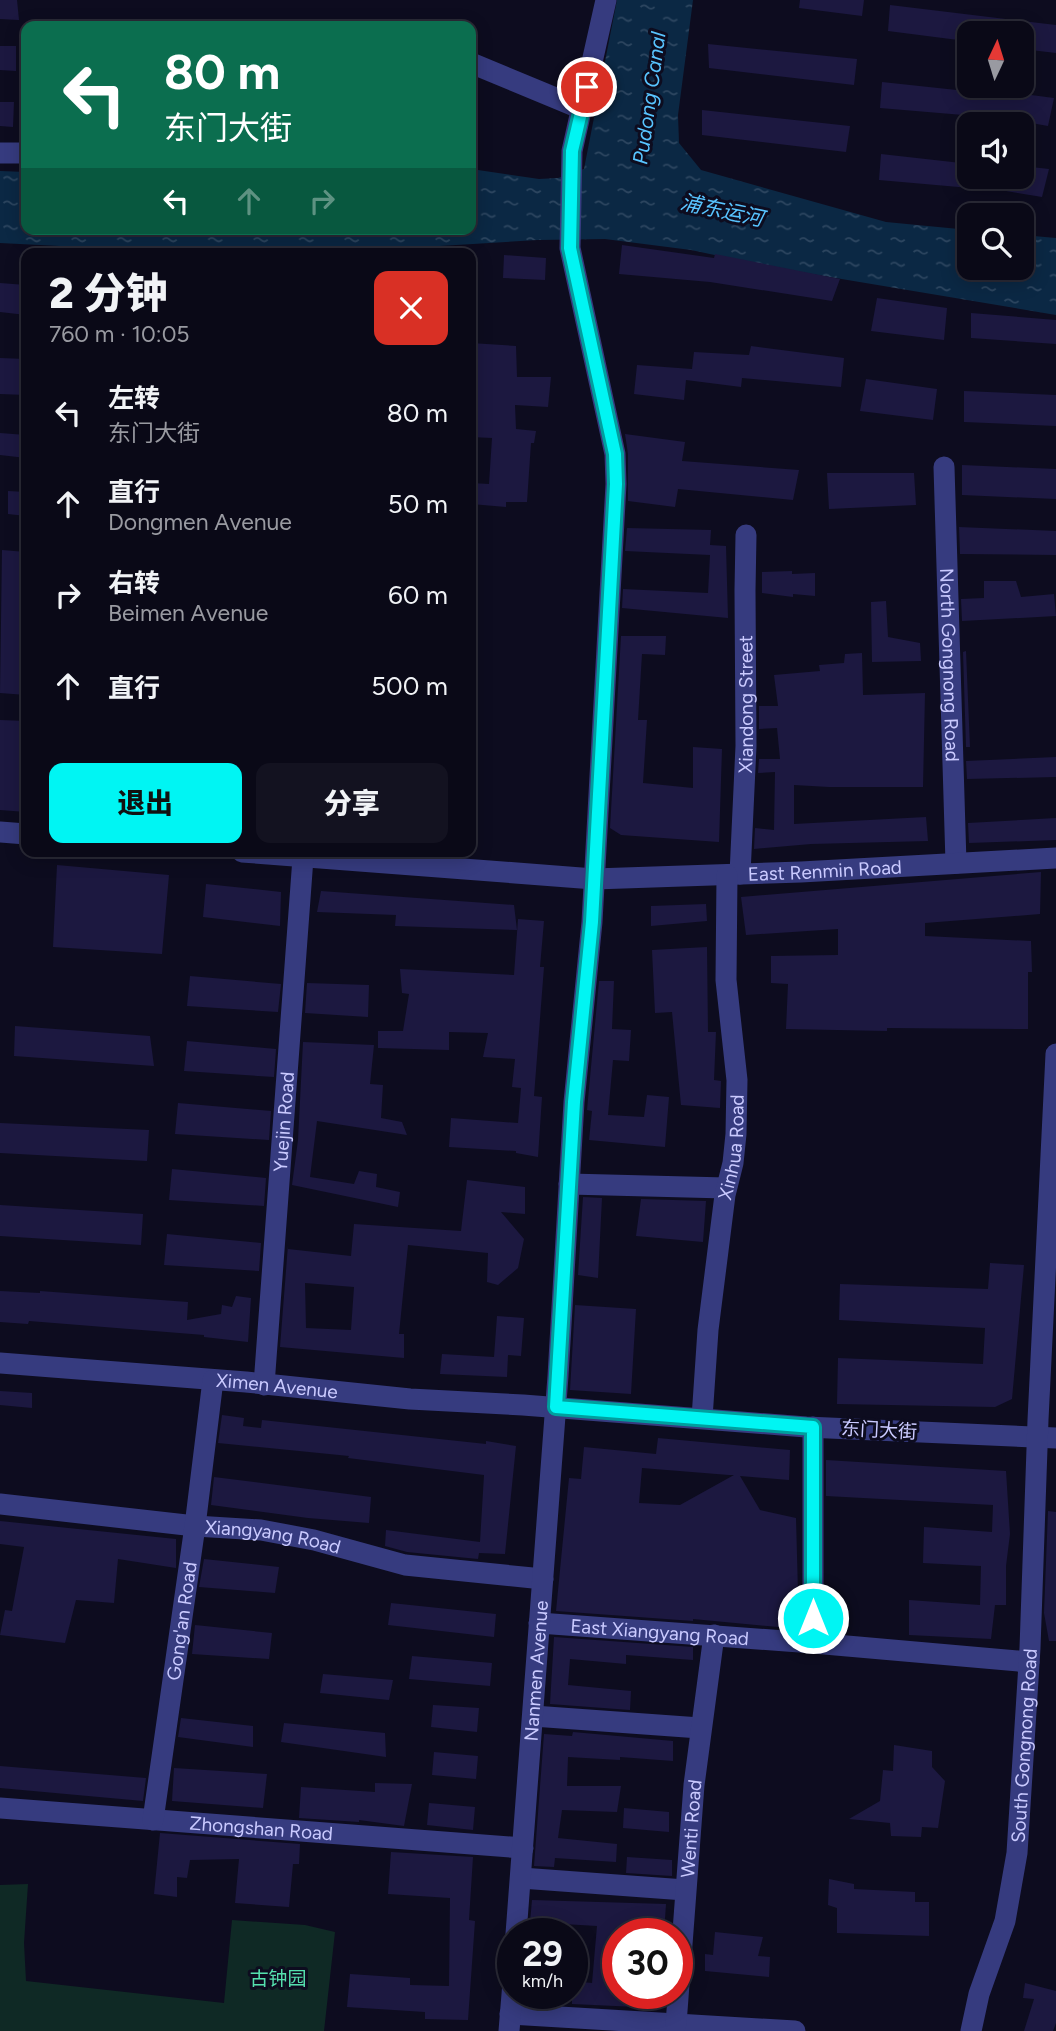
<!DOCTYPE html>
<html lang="zh">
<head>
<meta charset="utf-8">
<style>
  body { margin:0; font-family:Figtree,"Noto Sans SC",sans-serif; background:#131220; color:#f1f3f6; height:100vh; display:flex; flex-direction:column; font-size:26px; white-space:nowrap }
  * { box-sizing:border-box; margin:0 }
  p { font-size:23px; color:#999aa1 }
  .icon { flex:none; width:38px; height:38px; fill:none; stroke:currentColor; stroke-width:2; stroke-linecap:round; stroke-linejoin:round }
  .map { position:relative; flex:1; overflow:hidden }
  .details { position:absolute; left:21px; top:248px; width:455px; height:609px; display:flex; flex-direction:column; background:#0a0917; border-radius:14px; box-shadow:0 4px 18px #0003,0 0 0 2px #2a2a36 }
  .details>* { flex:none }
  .guide { position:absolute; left:21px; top:21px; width:455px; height:214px; border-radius:14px; box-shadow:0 4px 18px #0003,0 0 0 2px #2a2a36; background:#0b6e4f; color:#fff; overflow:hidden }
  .needle { width:46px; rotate:4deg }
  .tools { position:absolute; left:957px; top:21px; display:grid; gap:14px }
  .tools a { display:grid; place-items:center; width:77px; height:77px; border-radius:14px; background:#0a0917; box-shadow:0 4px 18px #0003,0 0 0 2px #2a2a36; font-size:35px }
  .speed { position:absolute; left:497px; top:1918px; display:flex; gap:14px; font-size:35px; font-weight:700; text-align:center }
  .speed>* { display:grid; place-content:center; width:91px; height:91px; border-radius:50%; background:#0a0917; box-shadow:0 4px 18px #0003,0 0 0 2px #2a2a36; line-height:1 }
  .speed small { font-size:18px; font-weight:400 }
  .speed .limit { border:10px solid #d22; background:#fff; color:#111 }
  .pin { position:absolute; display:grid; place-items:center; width:60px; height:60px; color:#fff; margin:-30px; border:4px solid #fff; border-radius:50%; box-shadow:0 2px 7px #0007 }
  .me { position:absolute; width:77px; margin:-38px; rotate:0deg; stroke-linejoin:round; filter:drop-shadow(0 0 5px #0008) }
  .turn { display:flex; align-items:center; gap:24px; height:147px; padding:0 28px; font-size:32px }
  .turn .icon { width:91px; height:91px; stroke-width:2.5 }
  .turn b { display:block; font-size:49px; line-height:60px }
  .lanes { display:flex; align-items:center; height:66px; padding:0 28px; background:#0003; justify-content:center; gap:35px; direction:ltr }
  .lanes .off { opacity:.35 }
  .round { display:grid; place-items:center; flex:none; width:74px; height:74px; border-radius:14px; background:#131220 }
  .headline { display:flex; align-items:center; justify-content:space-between; height:119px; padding:0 28px }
  h1 { font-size:42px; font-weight:800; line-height:52px }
  .action { display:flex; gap:14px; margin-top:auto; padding:14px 28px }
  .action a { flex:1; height:80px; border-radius:14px; background:#00f5f3; color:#111; font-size:28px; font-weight:800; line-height:80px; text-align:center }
  .action a+a { background:#131220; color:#f1f3f6 }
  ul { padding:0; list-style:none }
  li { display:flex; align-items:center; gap:21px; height:91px; padding:0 28px }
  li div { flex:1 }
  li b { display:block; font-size:26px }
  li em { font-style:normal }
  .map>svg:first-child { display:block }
  .green { fill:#0f2925 }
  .water { fill:url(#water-ripples) }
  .building { fill:#1c1840; fill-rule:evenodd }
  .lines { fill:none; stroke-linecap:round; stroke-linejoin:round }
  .minor { stroke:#363b7f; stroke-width:21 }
  .route-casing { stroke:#009f9e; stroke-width:18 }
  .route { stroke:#00f5f3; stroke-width:12 }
  .labels { text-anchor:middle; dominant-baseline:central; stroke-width:6; stroke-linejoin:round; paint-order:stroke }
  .street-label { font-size:19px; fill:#cacaff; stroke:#0d0c1f }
  .park-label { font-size:19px; fill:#55e0ae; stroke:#0d0c1f }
  .water-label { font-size:21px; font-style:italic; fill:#58c4ff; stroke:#0d0c1f }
</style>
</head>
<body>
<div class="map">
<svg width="1056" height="2031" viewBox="0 0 1056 2031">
  <defs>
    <pattern id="water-ripples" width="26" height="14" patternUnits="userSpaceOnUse" patternTransform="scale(1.75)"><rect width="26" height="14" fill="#0b2844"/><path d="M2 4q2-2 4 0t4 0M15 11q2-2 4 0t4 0" fill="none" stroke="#2d4660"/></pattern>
  </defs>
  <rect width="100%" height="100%" fill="#0d0c1f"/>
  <path class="green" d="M28,1884L24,1943L26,1981L224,2003L232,1920L305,1925L335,1932L324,2031H0V1885Z"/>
  <path class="water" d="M617,0H693L678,115L679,143L701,170L886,222L969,230L970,268H1022V235L1056,238V315L776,268L691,250L605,239L537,240L323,253H201L0,243V171L26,172V229H471V169L539,179L558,178L584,169Z"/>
  <path class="building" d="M0,0H17L19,20L0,19Z
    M800,0H864L862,16L799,8Z
    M890,5L1056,25V53L1022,49V33H967L966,41L888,31Z
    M708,44L857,59L854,85L709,68Z
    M0,46H16V71L0,70Z
    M882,82L994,94V90L1054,98L1048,126L975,113V116L880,108Z
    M0,102H14L13,127L0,126Z
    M702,110L850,126L846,152L702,135Z
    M881,154L970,164V177H1022V166L1049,169L1042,197L970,185V188L879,180Z
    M622,245L714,258L715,254L840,279L832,301L710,282L619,274Z
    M504,255L546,258L545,280L503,278Z
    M0,283L26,285V315L0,312Z
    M877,298L947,308L944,340L871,331Z
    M971,313L1056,320V344L971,338Z
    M471,343L516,346L517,377H551L548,407L515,405L516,429L536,431L534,443H531L527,502H506V507L471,504V483L489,484L492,438L471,437Z
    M751,346L844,358L841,387L742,378L741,387L686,380L684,400L634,394L637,365L692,369L694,352L749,355Z
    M0,358L26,359V395L0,394Z
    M866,379L937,389L933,420L860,411Z
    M964,391L1056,395V426L964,422Z
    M0,433L26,435V458L0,455Z
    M625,434L685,442L682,461L799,470L793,500L678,489L675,507L628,501V454Z
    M962,465L1056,469V499L962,495Z
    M827,473H914L916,505L829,509Z
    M8,491L26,492V516L8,514Z
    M959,527L1056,531V555L960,554Z
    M627,528L711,530L710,545L726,546L728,618L622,608L623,589L708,593L710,555L625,551Z
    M2,550L26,552V695L0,693Z
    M792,571V574L815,573V596L793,594V597L762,593V572Z
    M984,581H1016L1021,597L1054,594L1056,616L962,621L961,599L984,598Z
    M886,601L888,637L920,643L921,661L872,662L871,602Z
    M621,636H666L665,655L642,654L638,720H647L643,783L693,788V747L722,749L719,842L621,835L610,828Z
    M966,651L970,747H966L963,652Z
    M862,653L863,695L925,693L923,787H829L794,785V824L926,817L928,841L811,844L754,849L755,828L774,830L775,772L758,773L759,759H780L777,728L759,729V706H778L774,675L820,671L819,665L844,663L845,654Z
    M0,720L26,721V812L0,810Z
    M1056,757V777L967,779L966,761Z
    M1056,818V840L969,843L968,823Z
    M57,865L169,875L162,954L53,947Z
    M1041,872L1040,914L925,923V936L1031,941L1032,972H1028V1029L887,1028V1031L786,1029L788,984L771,983V956L838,955V929L746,935L741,897Z
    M206,884L281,892L280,926L203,917Z
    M321,891L514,905L517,930L395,926L396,915L317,912Z
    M706,904L707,921L651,926V906Z
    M518,919L544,921L540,967H544L534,1096L542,1097L538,1157L516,1153V1151L449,1147L451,1118L518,1123L521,1088L512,1087L515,1059L483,1057L488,1033L449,1032V1050L378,1048V1031H403L409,994L402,993L400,969L514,975Z
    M707,947L708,1032H716L714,1080L721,1081L720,1108L681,1105L672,1012L655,1013L652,950Z
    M190,976L281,984L278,1012L187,1006Z
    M599,981H614L612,1029L631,1030L629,1061L613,1060L608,1115L644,1117L647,1095L669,1097L665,1147L589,1140L592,1111L587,1110Z
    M307,983L369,985L368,1017L305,1013Z
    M15,1026L150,1036L154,1066L14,1056Z
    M187,1041L276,1049L274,1077L184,1071Z
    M303,1042L374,1045L370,1084L383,1085L381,1118L402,1122L407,1135L317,1121L310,1177L354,1184L359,1171L377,1174L376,1187L400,1192L398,1207L292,1185L298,1140Z
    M178,1103L271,1111L269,1140L175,1134Z
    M0,1123L149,1130L147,1161L0,1153Z
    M172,1169L266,1178L264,1206L169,1200Z
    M467,1180L525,1187V1214L501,1212L524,1239L518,1268L498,1285L487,1282L488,1253L408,1245L399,1334H404V1358L280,1347L288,1245V1249L351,1256L354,1224L461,1231ZM305,1283L354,1287L351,1330L306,1328Z
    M583,1197L602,1198L598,1278L578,1275Z
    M641,1199L706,1201L703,1242L636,1236Z
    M0,1205L143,1214L141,1245L0,1236Z
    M167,1234L261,1243L259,1271L164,1265Z
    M990,1263L1024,1265L1012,1399L995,1407L837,1404L838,1358L983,1364L985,1328L839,1320L840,1284L988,1289Z
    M0,1291L40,1293V1291L188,1302L187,1320L221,1314L222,1305L232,1307L236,1296L251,1298L248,1342L204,1337V1335L29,1321L28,1324L0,1322Z
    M575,1305L636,1309L631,1394L570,1390Z
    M497,1316L524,1318L521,1356L508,1355L507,1377L440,1374L442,1354L494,1357Z
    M0,1391L32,1393V1408L0,1405Z
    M222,1415L244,1418L243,1426L261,1428L262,1420L486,1444V1441L516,1446L505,1554L479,1553L478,1559L407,1552L385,1546L386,1530L480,1542L484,1475L348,1458L349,1456L218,1443Z
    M658,1438L790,1450L789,1480L740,1476L760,1510L796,1518L799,1629L693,1619V1621L556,1611L569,1478L581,1479L584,1447L656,1454ZM642,1468L729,1475H734L680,1505L639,1503Z
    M826,1460L1006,1471L1010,1534L1006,1566V1605H995L991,1639L909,1635V1600L980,1605L981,1566L923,1563L924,1527L992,1532L993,1505L826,1496Z
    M214,1477L371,1497L369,1523L308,1518L211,1505Z
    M1048,1511L1056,1512V1641H1049L1044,1613Z
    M0,1521L176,1539V1568L118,1559L114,1603L76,1600L65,1643L0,1635L5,1610L12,1611L24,1547L0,1544Z
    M204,1559L279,1567L275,1593L199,1587Z
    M391,1603L496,1614L494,1637L388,1625Z
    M195,1625L272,1633L269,1659L192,1654Z
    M554,1637L693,1647V1660L626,1655V1664L570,1659L568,1685L631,1691L630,1710L550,1704Z
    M412,1656L492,1663L490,1686L409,1679Z
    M323,1674L393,1680L389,1700L320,1693Z
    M433,1705L479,1708L477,1732L431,1727Z
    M181,1718L253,1726V1747L178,1737Z
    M284,1723L385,1733L386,1757L281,1742Z
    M573,1732L673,1741V1761L620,1757V1760L568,1757L567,1786H621L617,1812L562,1810L558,1838L617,1844L616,1862L555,1858L554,1867L534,1866L544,1734L572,1736Z
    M894,1745L932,1751V1767L945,1781L938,1828L922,1827L921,1837L891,1836L890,1823L849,1819L880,1801L883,1770L893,1771Z
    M434,1752L478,1756L476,1779L432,1775Z
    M0,1766L146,1778L143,1801L0,1788Z
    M174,1768L267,1774L263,1808L172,1801Z
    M375,1783L412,1784L404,1826L359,1820V1822L299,1818L301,1787L375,1792Z
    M429,1803L475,1807L473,1830L427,1825Z
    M624,1808L669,1812V1832L623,1828Z
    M160,1833L300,1844L299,1864H293L289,1907L235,1903L239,1859L190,1860L187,1878L177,1877V1897L154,1894Z
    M391,1852L473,1857L469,1920L475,1921L468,2020L425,2019V2012L347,2007L350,1974L410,1978V1985L449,1986L450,1898L388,1894Z
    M627,1857L672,1860V1876L626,1873Z
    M829,1879L854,1884V1889L915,1892V1902H929V1936L837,1933V1908L828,1905Z
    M532,1900L666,1904L664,1934H618V1993H659L658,2008L572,2004V1981L592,1983L597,1926L530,1922Z
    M715,1932L763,1937L758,1956L770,1957L769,1977L705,1971V1954L713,1955Z
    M1025,1983L1056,1991V2023L1053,2031H1024L1034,1999L1023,1998Z"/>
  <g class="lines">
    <g class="minor">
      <path d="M471,63L582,109"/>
      <path d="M0,153H26"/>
      <path id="s1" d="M944,467L956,863"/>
      <path d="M0,832L26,834"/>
      <path id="s2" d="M242,852L594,879L801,872L1056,858"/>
      <path id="s3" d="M740,874L746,746L745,590L746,535"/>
      <path d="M569,1184L726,1188"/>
      <path id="s4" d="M0,1363L246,1382L410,1399L523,1405L806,1427L1056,1438"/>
      <path id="s5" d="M264,1385L303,858"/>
      <path id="s6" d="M702,1418L708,1330L725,1195L733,1163L736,1134L737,1080L726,980L727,875"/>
      <path id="s7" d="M0,1504L195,1526L261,1530L314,1540L405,1565L543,1579"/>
      <path id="s8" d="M539,1623L813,1643L1029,1662"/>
      <path d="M813,1643V1427"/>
      <path d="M533,1716L700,1728"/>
      <path id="s9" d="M0,1808L523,1848"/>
      <path id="s10" d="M153,1820L195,1526L213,1380"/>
      <path d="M521,1878L685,1890"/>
      <path id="s11" d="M516,1934L558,1376L574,1102L592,922L616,484L615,454L570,248L572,151L606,0"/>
      <path d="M510,2014L795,2031"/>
      <path id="s12" d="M676,2024L694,1785L714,1635"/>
      <path d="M509,2031L513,1982"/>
      <path id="s13" d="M971,2031L979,1994L1005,1921L1017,1853L1030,1648L1038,1420L1056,1054"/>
    </g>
  </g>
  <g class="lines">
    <g class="route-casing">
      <path id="route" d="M587,87L572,151L570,248L615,454L616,484L592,922L574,1102L556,1407L813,1427V1618"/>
    </g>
    <use href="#route" class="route"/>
  </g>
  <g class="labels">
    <g class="street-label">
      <text stroke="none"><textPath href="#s1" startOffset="198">North Gongnong Road</textPath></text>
      <text stroke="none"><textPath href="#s3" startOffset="170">Xiandong Street</textPath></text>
      <text stroke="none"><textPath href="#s2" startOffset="584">East Renmin Road</textPath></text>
      <text stroke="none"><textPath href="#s5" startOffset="264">Yuejin Road</textPath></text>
      <text stroke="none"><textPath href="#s6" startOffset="273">Xinhua Road</textPath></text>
      <text stroke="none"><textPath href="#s4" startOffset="278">Ximen Avenue</textPath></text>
      <text transform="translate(879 1430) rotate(3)">东门大街</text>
      <text stroke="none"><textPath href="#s7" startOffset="275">Xiangyang Road</textPath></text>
      <text stroke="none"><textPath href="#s10" startOffset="201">Gong'an Road</textPath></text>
      <text stroke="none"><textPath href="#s8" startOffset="121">East Xiangyang Road</textPath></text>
      <text stroke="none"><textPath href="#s11" startOffset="264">Nanmen Avenue</textPath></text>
      <text stroke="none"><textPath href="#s13" startOffset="292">South Gongnong Road</textPath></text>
      <text stroke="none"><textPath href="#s9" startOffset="262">Zhongshan Road</textPath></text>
      <text stroke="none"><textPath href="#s12" startOffset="196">Wenti Road</textPath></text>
    </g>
    <g class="park-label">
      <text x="278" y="1978">古钟园</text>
    </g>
    <g class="water-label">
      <text transform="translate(649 98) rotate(-82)">Pudong Canal</text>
      <text transform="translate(722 210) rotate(12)">浦东运河</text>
    </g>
  </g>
</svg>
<div class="tools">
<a><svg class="needle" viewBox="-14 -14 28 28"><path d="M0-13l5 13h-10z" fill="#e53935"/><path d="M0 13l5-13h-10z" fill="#999aa1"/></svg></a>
<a><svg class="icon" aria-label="sound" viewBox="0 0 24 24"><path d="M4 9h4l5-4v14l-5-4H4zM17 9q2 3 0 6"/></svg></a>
<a><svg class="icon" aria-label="search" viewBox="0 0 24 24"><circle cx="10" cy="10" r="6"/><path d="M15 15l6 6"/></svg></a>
</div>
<div class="speed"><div>29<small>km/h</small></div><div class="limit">30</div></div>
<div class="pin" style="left:587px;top:87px;background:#d93025"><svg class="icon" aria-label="arrive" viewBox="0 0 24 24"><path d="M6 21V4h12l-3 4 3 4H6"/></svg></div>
<svg class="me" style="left:813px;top:1618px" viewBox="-20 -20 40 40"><circle r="17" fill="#00f5f3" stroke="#fff" stroke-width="3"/><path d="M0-11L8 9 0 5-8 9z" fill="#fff"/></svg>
<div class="guide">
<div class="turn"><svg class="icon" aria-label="left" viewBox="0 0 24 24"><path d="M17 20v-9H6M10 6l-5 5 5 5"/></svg><div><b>80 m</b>东门大街</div></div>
<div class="lanes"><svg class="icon" aria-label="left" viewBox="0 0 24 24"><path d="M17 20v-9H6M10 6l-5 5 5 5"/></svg><svg class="icon off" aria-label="ahead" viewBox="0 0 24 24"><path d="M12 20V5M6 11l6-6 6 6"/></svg><svg class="icon off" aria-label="right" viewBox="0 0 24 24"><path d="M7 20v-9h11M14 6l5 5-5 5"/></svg></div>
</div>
<section class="details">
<div class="headline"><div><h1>2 分钟</h1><p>760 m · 10:05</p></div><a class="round" style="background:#d93025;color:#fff"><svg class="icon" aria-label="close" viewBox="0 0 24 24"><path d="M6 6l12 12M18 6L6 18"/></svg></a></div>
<ul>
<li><svg class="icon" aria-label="left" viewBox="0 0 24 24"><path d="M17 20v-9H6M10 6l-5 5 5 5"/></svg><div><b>左转</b><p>东门大街</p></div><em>80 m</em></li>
<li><svg class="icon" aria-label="ahead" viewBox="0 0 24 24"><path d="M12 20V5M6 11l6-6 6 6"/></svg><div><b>直行</b><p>Dongmen Avenue</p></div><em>50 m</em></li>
<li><svg class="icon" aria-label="right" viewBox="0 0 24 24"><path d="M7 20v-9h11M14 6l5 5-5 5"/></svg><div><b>右转</b><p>Beimen Avenue</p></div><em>60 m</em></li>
<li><svg class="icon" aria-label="ahead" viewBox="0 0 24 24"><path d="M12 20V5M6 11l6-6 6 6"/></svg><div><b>直行</b></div><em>500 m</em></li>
</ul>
<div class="action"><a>退出</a><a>分享</a></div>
</section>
</div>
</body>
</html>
